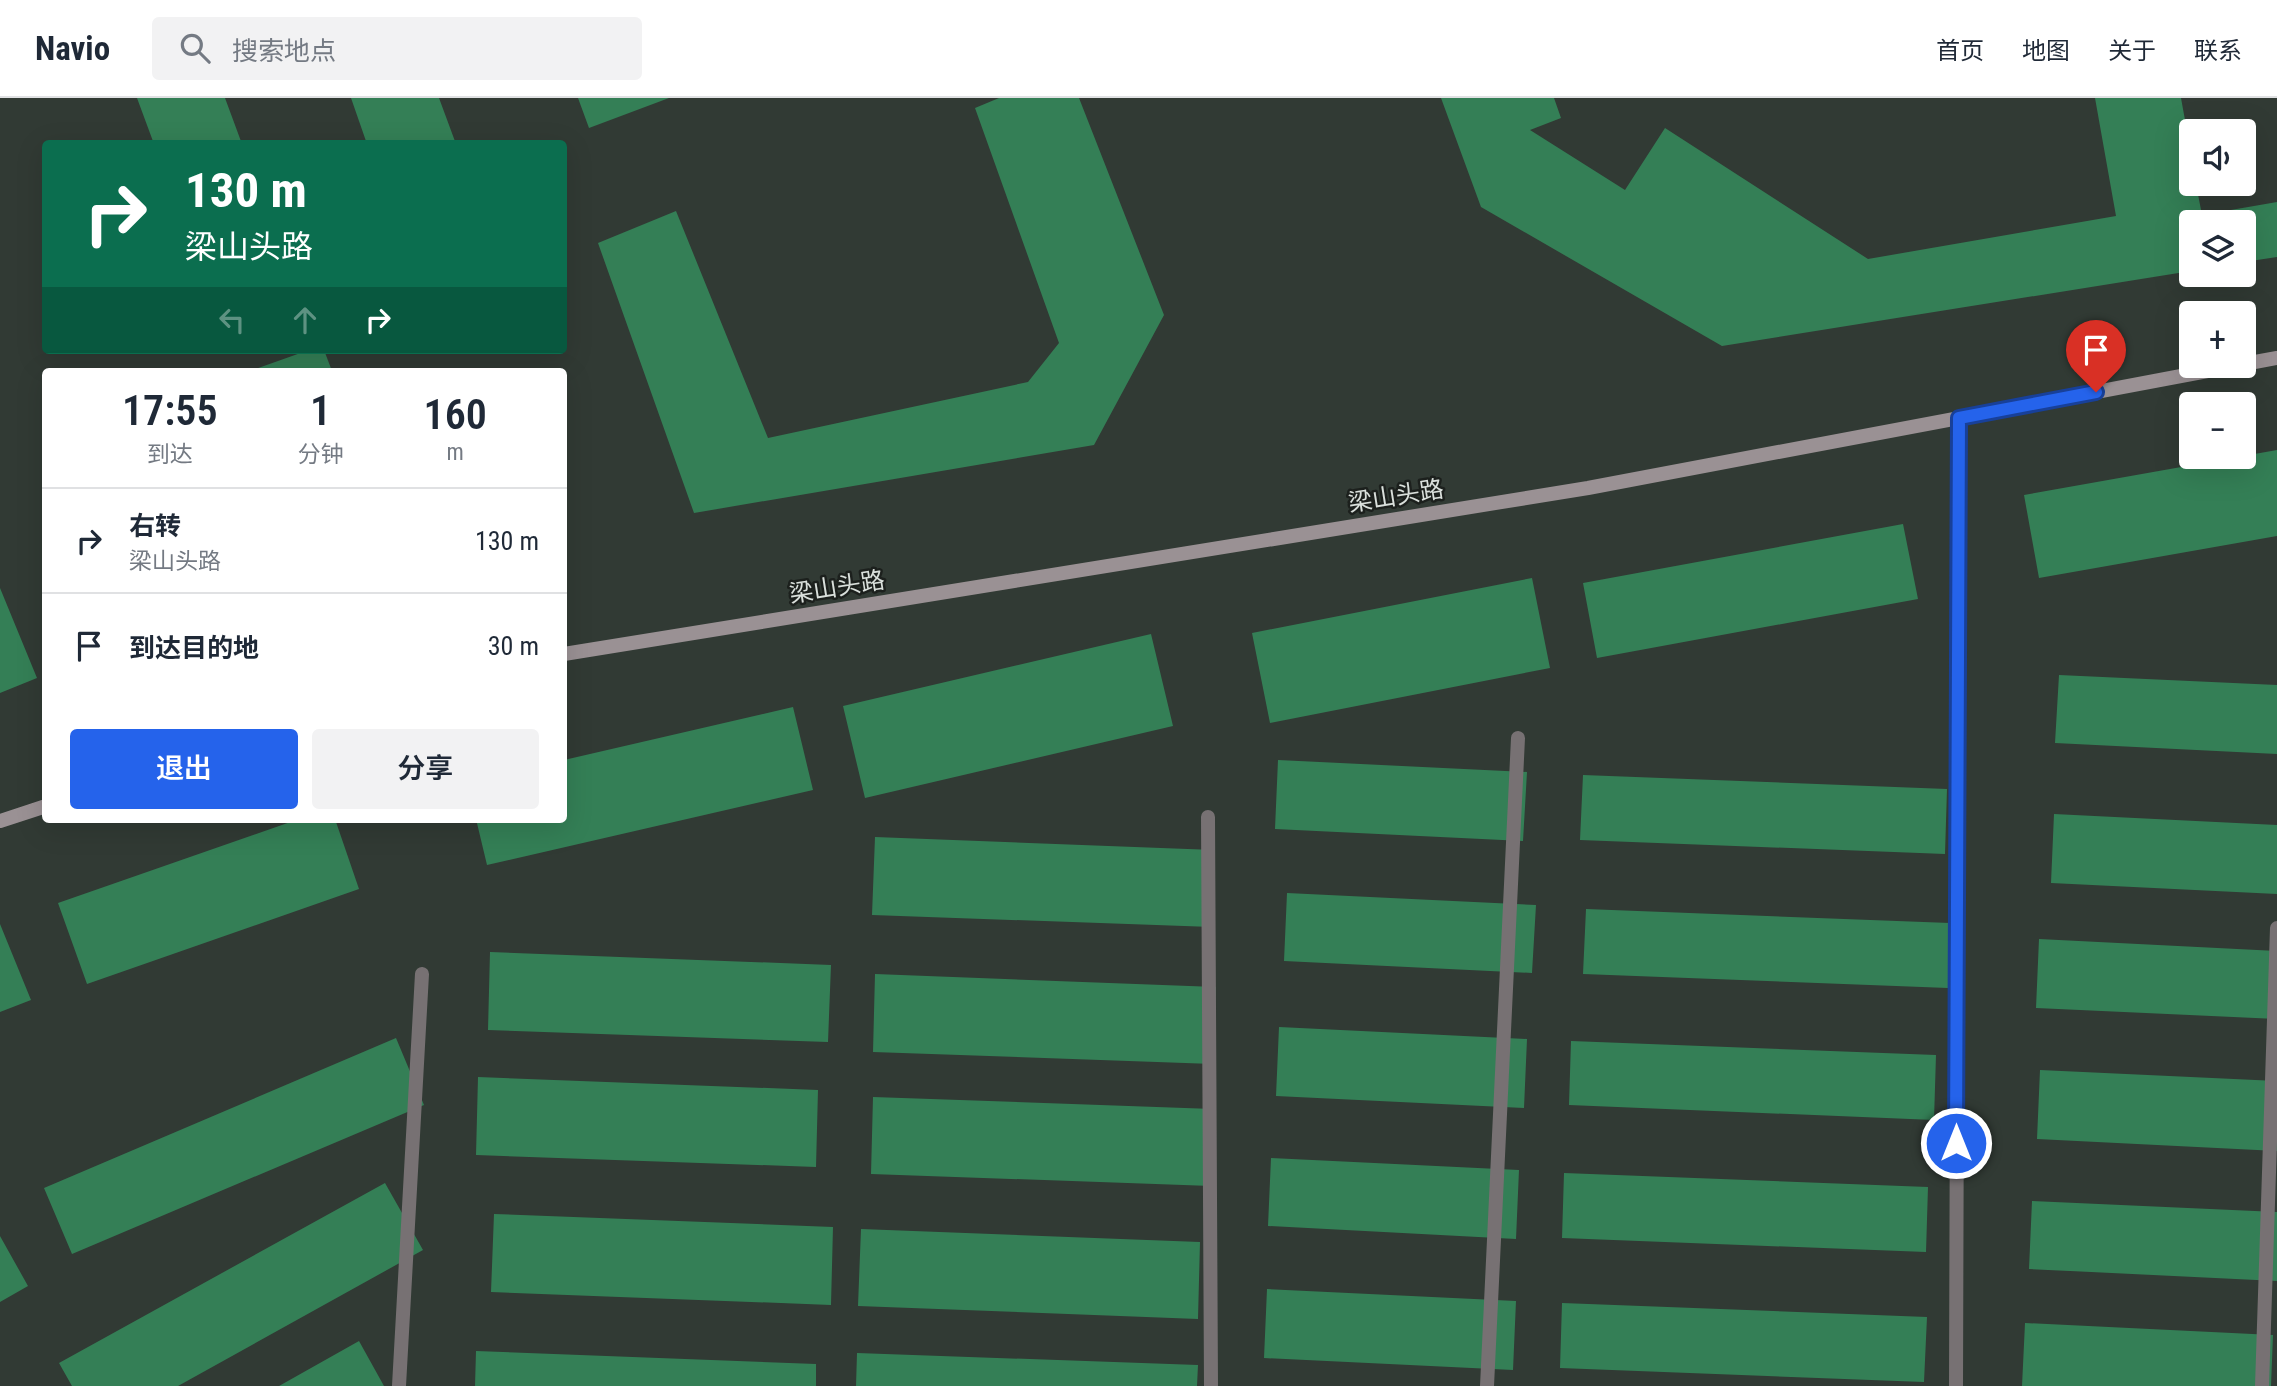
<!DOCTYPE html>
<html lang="zh">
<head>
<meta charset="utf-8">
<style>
  body { margin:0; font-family:"Roboto Condensed","Noto Sans SC",sans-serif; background:#f2f2f3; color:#1f2937; height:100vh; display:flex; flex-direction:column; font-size:26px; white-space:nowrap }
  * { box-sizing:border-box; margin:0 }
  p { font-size:23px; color:#747a83 }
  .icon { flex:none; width:38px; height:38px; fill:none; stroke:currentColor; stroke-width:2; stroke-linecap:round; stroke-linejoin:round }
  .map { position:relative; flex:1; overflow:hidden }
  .panel { position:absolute; left:42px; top:270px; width:525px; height:455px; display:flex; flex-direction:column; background:#fff; border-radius:7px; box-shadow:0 7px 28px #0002 }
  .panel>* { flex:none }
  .top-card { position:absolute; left:42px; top:42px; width:525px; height:214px; border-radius:7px; box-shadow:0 7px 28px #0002; background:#0b6e4f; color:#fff; overflow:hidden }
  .buttons { position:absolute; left:2179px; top:21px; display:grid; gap:14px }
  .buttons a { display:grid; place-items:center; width:77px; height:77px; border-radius:7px; background:#fff; box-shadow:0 7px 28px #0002; font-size:35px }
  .pin { position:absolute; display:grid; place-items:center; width:60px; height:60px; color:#fff; margin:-72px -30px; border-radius:50% 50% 50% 0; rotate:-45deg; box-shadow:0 0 7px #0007 }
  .pin .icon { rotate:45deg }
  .me { position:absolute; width:77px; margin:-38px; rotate:0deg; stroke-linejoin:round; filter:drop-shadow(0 0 5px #0008) }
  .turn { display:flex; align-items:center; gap:24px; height:147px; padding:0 28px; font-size:32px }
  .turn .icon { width:91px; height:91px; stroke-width:2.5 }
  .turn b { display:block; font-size:49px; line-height:60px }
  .lanes { display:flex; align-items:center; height:66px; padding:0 28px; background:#0003; justify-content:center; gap:35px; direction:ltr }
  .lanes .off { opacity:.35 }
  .eta { display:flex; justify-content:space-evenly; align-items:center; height:119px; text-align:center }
  .eta b { font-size:42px; font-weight:600; line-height:49px }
  .action { display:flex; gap:14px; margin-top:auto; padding:14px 28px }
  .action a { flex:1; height:80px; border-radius:7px; background:#2563eb; color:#fff; font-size:28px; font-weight:600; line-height:80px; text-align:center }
  .action a+a { background:#f2f2f3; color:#1f2937 }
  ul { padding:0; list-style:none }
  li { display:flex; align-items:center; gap:21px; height:105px; padding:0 28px; border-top:2px solid #e0e1e3 }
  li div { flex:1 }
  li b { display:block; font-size:26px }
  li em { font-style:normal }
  header { display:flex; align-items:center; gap:42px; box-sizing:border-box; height:98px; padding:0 35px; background:#fff; border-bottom:2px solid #e0e1e3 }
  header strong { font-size:33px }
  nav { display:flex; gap:38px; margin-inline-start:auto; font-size:24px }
  .search { width:490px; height:63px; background:#f2f2f3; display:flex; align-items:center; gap:18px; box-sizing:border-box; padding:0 24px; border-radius:7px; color:#747a83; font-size:26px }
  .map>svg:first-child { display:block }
  .building { fill:#347f56 }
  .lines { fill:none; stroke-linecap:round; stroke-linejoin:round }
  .street { stroke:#777173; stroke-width:14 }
  .secondary { stroke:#9a9194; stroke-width:14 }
  .route-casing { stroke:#184099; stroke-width:18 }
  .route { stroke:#2563eb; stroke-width:12 }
  .labels { text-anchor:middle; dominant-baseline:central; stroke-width:5; stroke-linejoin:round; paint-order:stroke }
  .street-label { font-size:24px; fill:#dae0dc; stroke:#1c201d }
</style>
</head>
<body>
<header>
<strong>Navio</strong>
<div class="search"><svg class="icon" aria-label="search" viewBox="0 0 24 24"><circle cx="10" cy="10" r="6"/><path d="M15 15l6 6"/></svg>搜索地点</div>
<nav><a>首页</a><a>地图</a><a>关于</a><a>联系</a></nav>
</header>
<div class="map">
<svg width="2277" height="1288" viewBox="0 0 2277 1288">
  <rect width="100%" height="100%" fill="#313a34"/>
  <path class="building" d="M137,0H225L242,46H154Z
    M351,0H439L456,46H367Z
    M578,0H669L589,30Z
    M999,0H1079L1164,217L1094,347L694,415L598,145L676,113L768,340L1028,284L1059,245L975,10Z
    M1441,0H1554L1561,20L1530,32L1625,92L1665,30L1868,161L2116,118L2095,0H2181L2191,55V86H2196L2202,117L2277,104V159L2244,164V124H2191V173L1722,248L1481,109Z
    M309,252H324L332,273H250Z
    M2277,352V438L2039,480L2024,397Z
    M1903,426L1918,501L1597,560L1583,485Z
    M1532,480L1550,570L1270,625L1252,535Z
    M0,490L37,580L0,595Z
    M1151,536L1173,628L865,700L843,608Z
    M2059,577L2277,587V656L2055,645Z
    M793,609L813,692L487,767L476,721H564V662Z
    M1278,662L1527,674L1523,743L1275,731Z
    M1583,677L1947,691L1945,756L1580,742Z
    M2054,716L2277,727V796L2051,785Z
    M299,721H335L359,791L87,886L58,805Z
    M875,739L1214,752L1212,829L872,817Z
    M1287,795L1536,807L1532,875L1284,863Z
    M1586,811L1950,825L1948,890L1583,876Z
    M0,826L31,902L0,914Z
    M2039,841L2277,853V921L2036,910Z
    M490,854L831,867L828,944L488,932Z
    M875,876L1216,889L1213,966L873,954Z
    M1279,929L1527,941L1524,1010L1276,998Z
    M396,940L424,1007L72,1156L44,1090Z
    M1571,943L1936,957L1934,1022L1569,1007Z
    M2040,972L2277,983V1053L2037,1041Z
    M478,979L818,992L816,1069L476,1057Z
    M873,999L1213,1011L1211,1088L871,1076Z
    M1271,1060L1519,1072L1516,1141L1268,1128Z
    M1564,1075L1928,1089L1926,1154L1562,1140Z
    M385,1085L423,1152L178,1288H72L59,1265Z
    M2032,1103L2277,1114V1183L2029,1171Z
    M494,1116L833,1129L831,1207L491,1194Z
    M861,1131L1200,1144L1198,1221L858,1208Z
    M0,1138L28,1188L0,1204Z
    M1267,1191L1516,1203L1513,1272L1264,1260Z
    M1562,1205L1927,1219L1924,1284L1560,1270Z
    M2025,1225L2273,1237L2271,1288H2022Z
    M359,1243L384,1288H279Z
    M476,1253L816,1266V1288H475Z
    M857,1255L1198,1267L1197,1288H856Z"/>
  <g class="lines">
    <path class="street" d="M1208,719L1211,1288
      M399,1288L422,876
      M1487,1288L1518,640
      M1956,1288L1959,319
      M2262,1288L2277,830"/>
    <path class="secondary" d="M2244,266L2277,260
      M564,556L1588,390L2234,268
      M0,723L46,708"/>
  </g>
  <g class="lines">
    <g class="route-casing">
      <path id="route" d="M1956,1045L1959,320L2096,294"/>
    </g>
    <use href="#route" class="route"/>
  </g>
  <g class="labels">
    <g class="street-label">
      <text transform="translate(1396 398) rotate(-9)">梁山头路</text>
      <text transform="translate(837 489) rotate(-9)">梁山头路</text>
    </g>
  </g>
</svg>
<div class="buttons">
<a><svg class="icon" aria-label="sound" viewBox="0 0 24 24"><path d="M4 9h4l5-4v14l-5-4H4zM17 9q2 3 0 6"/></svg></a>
<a><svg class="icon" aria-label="layers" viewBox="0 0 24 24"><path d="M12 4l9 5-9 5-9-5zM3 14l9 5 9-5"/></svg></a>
<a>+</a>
<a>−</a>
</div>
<div class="pin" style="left:2096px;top:294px;background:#d93025"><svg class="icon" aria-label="arrive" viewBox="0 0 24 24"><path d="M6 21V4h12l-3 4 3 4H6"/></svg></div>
<svg class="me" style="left:1956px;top:1045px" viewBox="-20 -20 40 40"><circle r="17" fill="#2563eb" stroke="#fff" stroke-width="3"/><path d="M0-11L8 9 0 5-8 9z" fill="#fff"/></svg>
<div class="top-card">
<div class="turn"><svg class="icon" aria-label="right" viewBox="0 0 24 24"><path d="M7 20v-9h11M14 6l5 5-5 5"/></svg><div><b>130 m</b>梁山头路</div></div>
<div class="lanes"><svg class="icon off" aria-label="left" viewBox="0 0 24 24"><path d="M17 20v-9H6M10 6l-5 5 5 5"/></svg><svg class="icon off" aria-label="ahead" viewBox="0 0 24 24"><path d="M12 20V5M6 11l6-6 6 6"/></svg><svg class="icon" aria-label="right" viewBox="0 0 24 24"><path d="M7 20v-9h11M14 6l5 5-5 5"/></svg></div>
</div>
<section class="panel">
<div class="eta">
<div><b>17:55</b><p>到达</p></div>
<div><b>1</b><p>分钟</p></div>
<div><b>160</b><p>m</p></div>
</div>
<ul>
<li><svg class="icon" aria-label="right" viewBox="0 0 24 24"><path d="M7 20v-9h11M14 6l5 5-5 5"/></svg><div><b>右转</b><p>梁山头路</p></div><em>130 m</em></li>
<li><svg class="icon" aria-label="arrive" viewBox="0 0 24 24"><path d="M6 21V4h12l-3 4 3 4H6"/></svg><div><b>到达目的地</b></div><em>30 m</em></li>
</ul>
<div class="action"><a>退出</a><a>分享</a></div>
</section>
</div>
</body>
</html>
